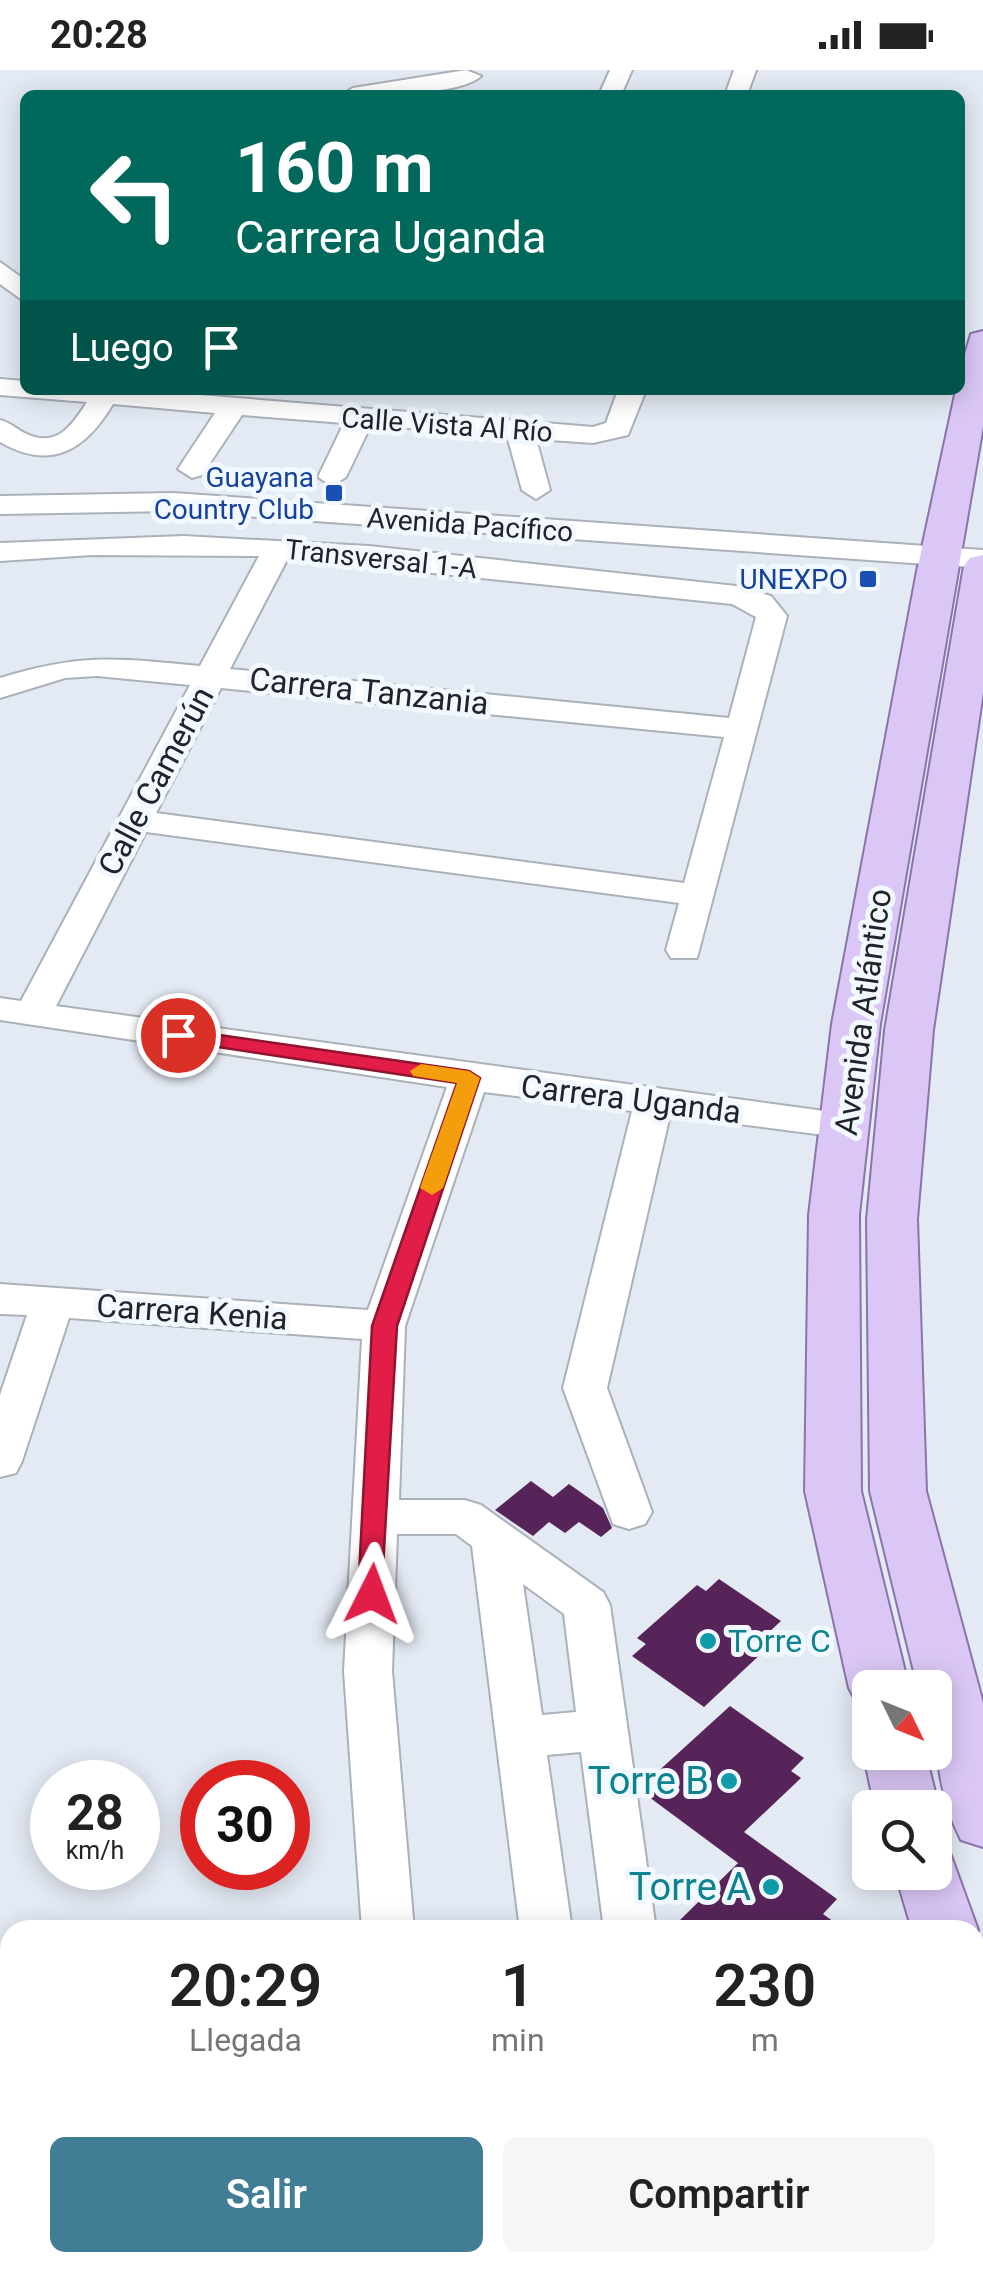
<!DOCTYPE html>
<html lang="es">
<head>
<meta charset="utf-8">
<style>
  body { margin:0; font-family:Roboto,sans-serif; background:#f6f6f6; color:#222; height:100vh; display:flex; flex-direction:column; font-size:38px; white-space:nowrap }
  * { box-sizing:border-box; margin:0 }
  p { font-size:32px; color:#767676 }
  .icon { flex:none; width:55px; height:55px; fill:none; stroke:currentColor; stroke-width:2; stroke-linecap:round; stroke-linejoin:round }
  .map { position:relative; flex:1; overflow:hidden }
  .side { position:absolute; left:0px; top:1850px; width:985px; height:352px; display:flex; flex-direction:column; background:#fff; border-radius:30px 30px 0 0; box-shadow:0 5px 25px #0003 }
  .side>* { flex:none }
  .banner { position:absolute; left:20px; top:20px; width:945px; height:305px; border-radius:15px; box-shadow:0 5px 25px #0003; background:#00695c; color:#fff; overflow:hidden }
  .needle { width:65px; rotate:133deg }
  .fabs { position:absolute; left:852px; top:1600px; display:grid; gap:20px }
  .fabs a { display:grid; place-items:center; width:100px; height:100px; border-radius:15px; background:#fff; box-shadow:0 5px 25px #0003; font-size:50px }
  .speed { position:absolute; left:30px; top:1690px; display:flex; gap:20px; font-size:50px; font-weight:700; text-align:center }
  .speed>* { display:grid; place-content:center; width:130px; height:130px; border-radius:50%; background:#fff; box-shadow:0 5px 25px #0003; line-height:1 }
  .speed small { font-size:25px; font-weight:400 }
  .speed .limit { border:15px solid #d22; background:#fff; color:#111 }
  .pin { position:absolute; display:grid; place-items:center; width:85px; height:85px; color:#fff; margin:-42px; border:5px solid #fff; border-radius:50%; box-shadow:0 2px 10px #0007 }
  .me { position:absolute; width:110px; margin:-55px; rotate:3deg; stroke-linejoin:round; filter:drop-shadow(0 0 8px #0008) }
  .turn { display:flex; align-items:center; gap:35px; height:210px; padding:0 50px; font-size:45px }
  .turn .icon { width:130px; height:130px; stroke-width:2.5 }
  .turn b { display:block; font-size:70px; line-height:85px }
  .then { display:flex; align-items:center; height:95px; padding:0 50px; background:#0003; gap:20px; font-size:38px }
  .eta { display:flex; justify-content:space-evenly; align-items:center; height:170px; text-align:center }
  .eta b { font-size:60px; font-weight:600; line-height:70px }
  .primary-button { display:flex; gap:20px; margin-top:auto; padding:20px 50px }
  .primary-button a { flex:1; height:115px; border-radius:15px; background:#417d94; color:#fff; font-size:40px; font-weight:600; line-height:115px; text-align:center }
  .primary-button a+a { background:#f6f6f6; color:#222 }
  .status { display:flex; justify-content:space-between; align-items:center; height:70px; padding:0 50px; background:#fff; direction:ltr }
  .status svg { height:28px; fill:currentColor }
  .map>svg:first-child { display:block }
  .building { fill:#572459 }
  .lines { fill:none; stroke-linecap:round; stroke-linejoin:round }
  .minor-casing { stroke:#abb1b9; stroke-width:4 }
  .major-casing { stroke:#8975aa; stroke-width:4 }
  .minor { fill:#fff; fill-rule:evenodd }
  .major { fill:#dac7f6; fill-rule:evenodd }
  .route { fill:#e11d48; stroke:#92132f; stroke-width:2.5 }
  .slow { fill:#f59e0b }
  .transit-dot { fill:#1a4fb4; stroke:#f2f8ff; stroke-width:4 }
  .culture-dot { fill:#0f9aa8; stroke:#f2f8ff; stroke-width:4 }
  .labels { text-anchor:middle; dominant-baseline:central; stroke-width:10; stroke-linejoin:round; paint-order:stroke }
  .far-street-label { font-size:28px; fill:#212427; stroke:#f2f8ff }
  .far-transit-label { font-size:28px; fill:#164399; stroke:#f2f8ff; text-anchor:end }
  .street-label { font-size:32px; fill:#212427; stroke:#f2f8ff }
  .culture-label { font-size:32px; fill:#0d838f; stroke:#f2f8ff; text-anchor:start }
  .near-culture-label { font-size:38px; fill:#0d838f; stroke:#f2f8ff; text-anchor:end }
</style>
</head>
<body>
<div class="status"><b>20:28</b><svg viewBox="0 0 49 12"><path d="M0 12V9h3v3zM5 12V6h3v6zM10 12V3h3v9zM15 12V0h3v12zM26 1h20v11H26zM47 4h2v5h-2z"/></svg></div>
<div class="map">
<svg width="983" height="2201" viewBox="0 0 983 2201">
  <rect width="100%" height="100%" fill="#e4eaf4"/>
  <path class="building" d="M531,1411L553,1427L569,1414L603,1438L612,1458L601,1467L579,1452L565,1463L549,1452L533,1466L495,1440Z
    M719,1509L781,1551L768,1563L777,1569L704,1637L632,1586L646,1574L637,1568L697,1515L706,1521Z
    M730,1636L804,1688L791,1701L801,1708L744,1762L837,1829L823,1844L845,1860H693L680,1850L738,1793L649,1727L663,1713L653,1706Z"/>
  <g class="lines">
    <g class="minor-casing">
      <path id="minor" d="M466,0L481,6C460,26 372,25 342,25L353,18Z
        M610,0H632L621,25H599Z
        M734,0H756L747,25H725Z
        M0,192L25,210V232L0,214Z
        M0,309L25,311V320H138L593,357L606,353L618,320H646L628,365L593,373L536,369L550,420L536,429L522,420L507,366L371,355L346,407L332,416L318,407L344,353L242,345L202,405L192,408L178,399L215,343L113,334C86,379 52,402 0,372V350C12,353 18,361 29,365C58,377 73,354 87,332L0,325Z
        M173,423L983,480V498L173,441L0,444V426Z
        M184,466L369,476L736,516L771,526L787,546L697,888H671L666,880L679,833L146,762L56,936L861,1046L867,1055L861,1064L847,1068L670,1045L607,1318L652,1442L645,1454L629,1459L613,1454L563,1318L632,1041L484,1022L405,1256L399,1430H465L481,1435L603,1522L610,1535L656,1860H604L581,1682L547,1685L572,1860H520L472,1476L456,1464H397L392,1601L414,1860H362L344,1601L362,1269L69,1248L22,1391L16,1403L0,1407V1325L27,1245L0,1244V1214L368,1240L447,1017L0,950V928L21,931L190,615L97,606L65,608L0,628V608C82,583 116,588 200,596L259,486L92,485L0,491V473ZM288,488L732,534L756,547L729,648L230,599ZM221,618L724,667L684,813L156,743ZM523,1514L564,1544L576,1642L542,1645Z
        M983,1991V2041L975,2042V1992Z
        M10,2079V2131L0,2132V2080Z
        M390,2192H448L450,2201H392Z"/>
    </g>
    <g class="major-casing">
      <path id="major" d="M983,261V356L880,954L859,1145L861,1421L909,1618H870V1639L858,1635L849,1618L805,1421L809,1145L832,954L917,501L956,320H960V301L971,264Z
        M983,485V622L933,960L917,1149L926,1421L983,1633V1777L961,1770C936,1721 935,1671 935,1618H918L870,1421L867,1149L885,960L964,496L970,488Z
        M870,1668V1682H925L939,1738L935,1745V1738H875L863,1682Z
        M935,1778L950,1783L978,1860L975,1866V1860H912L895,1802H935Z
        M975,1924L983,1927V2009L975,2006Z"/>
    </g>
    <use href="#minor" class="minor"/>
    <use href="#major" class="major"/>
  </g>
  <path class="route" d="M178,959L469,1001L480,1008L397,1256L381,1532H362L358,1524L372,1256L457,1013L171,970V961Z"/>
  <path class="slow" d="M421,994L469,1001L480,1008L443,1118L432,1125L420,1118L457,1013L413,1006L410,1001Z"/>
  <g class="transit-dot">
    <rect x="324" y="413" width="20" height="20" rx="5"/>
    <rect x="858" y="499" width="20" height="20" rx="5"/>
  </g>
  <g class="culture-dot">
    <circle cx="708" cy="1571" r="10"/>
    <circle cx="729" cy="1711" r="10"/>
    <circle cx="771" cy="1817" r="10"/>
  </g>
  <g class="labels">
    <g class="far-street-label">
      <text transform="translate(447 355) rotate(4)">Calle Vista Al Río</text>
      <text transform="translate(470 455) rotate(4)">Avenida Pacífico</text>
      <text transform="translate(381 489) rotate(6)">Transversal 1-A</text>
    </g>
    <g class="far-transit-label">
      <text x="314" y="407">Guayana<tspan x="314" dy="32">Country Club</tspan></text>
      <text x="848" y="509">UNEXPO</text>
    </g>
    <g class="street-label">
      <text transform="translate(369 621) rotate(6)">Carrera Tanzania</text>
      <text transform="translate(156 711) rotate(-62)">Calle Camerún</text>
      <text transform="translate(863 942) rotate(-82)">Avenida Atlántico</text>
      <text transform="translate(631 1029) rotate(7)">Carrera Uganda</text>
      <text transform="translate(192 1242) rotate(4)">Carrera Kenia</text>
    </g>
    <g class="culture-label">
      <text x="728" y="1571">Torre C</text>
    </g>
    <g class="near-culture-label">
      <text x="709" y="1711">Torre B</text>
      <text x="751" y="1817">Torre A</text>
    </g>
  </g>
</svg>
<div class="fabs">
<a><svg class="needle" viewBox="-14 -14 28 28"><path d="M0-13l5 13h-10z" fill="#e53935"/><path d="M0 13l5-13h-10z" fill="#767676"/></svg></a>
<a><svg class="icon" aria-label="search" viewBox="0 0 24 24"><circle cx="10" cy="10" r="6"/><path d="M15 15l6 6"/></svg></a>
</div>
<div class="speed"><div>28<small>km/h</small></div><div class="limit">30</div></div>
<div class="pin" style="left:178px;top:965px;background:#d93025"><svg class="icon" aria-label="arrive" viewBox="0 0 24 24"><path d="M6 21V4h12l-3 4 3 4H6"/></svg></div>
<svg class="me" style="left:372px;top:1524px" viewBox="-20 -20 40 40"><path d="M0-17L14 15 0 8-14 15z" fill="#e11d48" stroke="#fff" stroke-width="4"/></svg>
<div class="banner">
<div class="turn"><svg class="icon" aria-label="left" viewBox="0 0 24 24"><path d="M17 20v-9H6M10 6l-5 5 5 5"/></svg><div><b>160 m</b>Carrera Uganda</div></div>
<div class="then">Luego<svg class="icon" aria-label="arrive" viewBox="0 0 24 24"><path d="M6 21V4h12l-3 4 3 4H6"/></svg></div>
</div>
<section class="side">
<div class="eta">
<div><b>20:29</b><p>Llegada</p></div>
<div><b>1</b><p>min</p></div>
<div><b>230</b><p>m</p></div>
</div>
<div class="primary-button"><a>Salir</a><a>Compartir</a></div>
</section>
</div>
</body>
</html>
